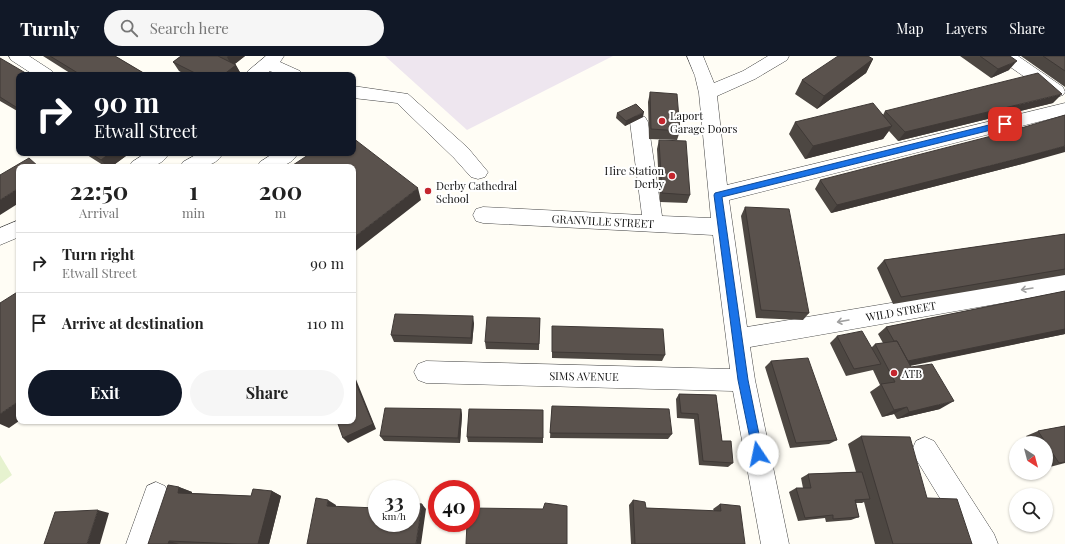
<!DOCTYPE html>
<html lang="en">
<head>
<meta charset="utf-8">
<style>
  body { margin:0; font-family:"Playfair Display",serif; background:#f6f6f6; color:#222; height:100vh; display:flex; flex-direction:column; font-size:15px; white-space:nowrap }
  * { box-sizing:border-box; margin:0 }
  p { font-size:13px; color:#767676 }
  .icon { flex:none; width:22px; height:22px; fill:none; stroke:currentColor; stroke-width:2; stroke-linecap:round; stroke-linejoin:round }
  .map { position:relative; flex:1; overflow:hidden }
  .panel { position:absolute; left:16px; top:108px; width:340px; height:260px; display:flex; flex-direction:column; background:#fff; border-radius:8px; box-shadow:0 1px 3px #0004 }
  .panel>* { flex:none }
  .top-card { position:absolute; left:16px; top:16px; width:340px; height:84px; border-radius:8px; box-shadow:0 1px 3px #0004; background:#111827; color:#fff; overflow:hidden }
  .needle { width:26px; rotate:144deg }
  .tools { position:absolute; left:1009px; top:380px; display:grid; gap:8px }
  .tools a { display:grid; place-items:center; width:44px; height:44px; border-radius:50%; background:#fff; box-shadow:0 1px 3px #0004; font-size:20px }
  .speed { position:absolute; left:368px; top:424px; display:flex; gap:8px; font-size:20px; font-weight:700; text-align:center }
  .speed>* { display:grid; place-content:center; width:52px; height:52px; border-radius:50%; background:#fff; box-shadow:0 1px 3px #0004; line-height:1 }
  .speed small { font-size:10px; font-weight:400 }
  .speed .limit { border:6px solid #d22; background:#fff; color:#111 }
  .pin { position:absolute; display:grid; place-items:center; width:34px; height:34px; color:#fff; margin:-17px; border-radius:8px; box-shadow:0 2px 6px #0006 }
  .me { position:absolute; width:44px; margin:-22px; rotate:349deg; stroke-linejoin:round; filter:drop-shadow(0 0 3px #0008) }
  .turn { display:flex; align-items:center; gap:14px; height:84px; padding:0 12px; font-size:18px }
  .turn .icon { width:52px; height:52px; stroke-width:2.5 }
  .turn b { display:block; font-size:28px; line-height:34px }
  .eta { display:flex; justify-content:space-evenly; align-items:center; height:68px; text-align:center }
  .eta b { font-size:24px; font-weight:700; line-height:28px }
  .action { display:flex; gap:8px; margin-top:auto; padding:8px 12px }
  .action a { flex:1; height:46px; border-radius:24px; background:#111827; color:#fff; font-size:16px; font-weight:700; line-height:46px; text-align:center }
  .action a+a { background:#f6f6f6; color:#222 }
  ul { padding:0; list-style:none }
  li { display:flex; align-items:center; gap:12px; height:60px; padding:0 12px; border-top:1px solid #e0e0e0 }
  li div { flex:1 }
  li b { display:block; font-size:15px }
  li em { font-style:normal }
  header { display:flex; align-items:center; gap:24px; box-sizing:border-box; height:56px; padding:0 20px; background:#111827; color:#fff }
  header strong { font-size:19px }
  nav { display:flex; gap:22px; margin-inline-start:auto; font-size:14px }
  .search { width:280px; height:36px; background:#f6f6f6; display:flex; align-items:center; gap:10px; box-sizing:border-box; padding:0 14px; border-radius:22px; color:#767676; font-size:15px }
  .map>svg:first-child { display:block }
  .industrial { fill:#eee6ef }
  .pitch { fill:#e6f2cf }
  .lines { fill:none; stroke-linecap:round; stroke-linejoin:round }
  .minor-casing { stroke:#444; stroke-width:1 }
  .minor { fill:#fff; fill-rule:evenodd }
  .wall { fill:#4d4742 }
  .shaded-wall { fill:#3f3936 }
  .building { fill:#5a524d; stroke:#3f3936 }
  .oneway { stroke:#a0a0a0 }
  .route { fill:#1a73e8; stroke:#114b97 }
  .poi-dot { fill:#c4262e; stroke:#fff; stroke-width:1.5 }
  .labels { text-anchor:middle; dominant-baseline:central; stroke-width:4; stroke-linejoin:round; paint-order:stroke }
  .poi-label { font-size:11px; fill:#111; stroke:#fff; text-anchor:start }
  .street-label { font-size:11px; fill:#111; stroke:#fff }
</style>
</head>
<body>
<header>
<strong>Turnly</strong>
<div class="search"><svg class="icon" aria-label="search" viewBox="0 0 24 24"><circle cx="10" cy="10" r="6"/><path d="M15 15l6 6"/></svg>Search here</div>
<nav><a>Map</a><a>Layers</a><a>Share</a></nav>
</header>
<div class="map">
<svg width="1065" height="488" viewBox="0 0 1065 488">
  <rect width="100%" height="100%" fill="#fffdf5"/>
  <path class="industrial" d="M385,0H613L467,74Z"/>
  <path class="pitch" d="M0,399L12,419L0,428Z"/>
  <g class="lines">
    <g class="minor-casing">
      <path id="minor" d="M9,0H29L52,15L55,19H34L11,4Z
        M266,0H284L280,6L300,15L303,19H279L270,15L265,19H245L248,15Z
        M687,0H703L714,27L743,15L768,0H789L787,4L755,23L717,40L727,129L1065,47V59L729,144L747,271L1065,218V236L750,291L755,324L789,488H761L733,335L426,327L418,324L414,316L418,308L426,305L730,313L713,179L483,167L476,165L473,159L476,153L483,151L642,159L630,66L633,61L639,60L645,61L648,66L662,160L711,162L699,37L695,20Z
        M998,0H1018L1063,31L1065,36L1063,39L1057,41L1051,39L1000,4Z
        M353,30L408,38L468,92L488,116L485,121L478,123L471,121L454,102L397,47L353,42Z
        M146,97H169C161,113 145,111 129,111L132,106Z
        M199,97H223C215,113 196,111 180,111L183,106Z
        M274,97H298C290,113 273,111 257,111L260,106Z
        M19,164V181L0,189V172Z
        M925,381L934,385L994,478L998,488H968L916,403L912,394L916,385Z
        M156,426L165,430L169,439L154,488H126L147,430Z"/>
    </g>
    <use href="#minor" class="minor"/>
  </g>
  <path class="wall" d="M43,0H115L147,19H73Z
    M181,0H245L235,8L241,18L240,19H186L179,15L173,6Z
    M960,0H1010L1009,14L991,22Z
    M1021,0H1065V31Z
    M0,2L19,19V56L0,45Z
    M873,3L866,17L817,53L795,38L802,24Z
    M650,36L680,75L677,84L649,83L648,46Z
    M1053,47L898,85L889,75L883,83L805,103L789,78L795,66L883,59L885,55Z
    M617,57L643,61L625,70L616,62Z
    M659,84L690,139L687,147L660,146L657,93Z
    M84,97H130L111,111H106Z
    M1026,107L831,157L815,133L820,124Z
    M745,151L809,257L803,264L756,262L741,160Z
    M1065,178V219L893,248L877,212L884,204Z
    M1065,235V278L910,310L940,353L897,363L894,358L882,361L870,336L880,329L873,314L846,320L830,287L837,280L871,292L875,288L883,287L878,278L886,271Z
    M540,262L539,294L486,293L485,286Z
    M474,267L472,288L394,286L391,279Z
    M552,270L665,299L662,305L552,302Z
    M771,305L837,384L829,388L790,392L765,311Z
    M679,338L716,339L722,385L733,407L728,411L699,409L694,363L677,362L676,343Z
    M552,350L672,378L668,383L550,382Z
    M461,353L462,359L460,387L384,385L380,380Z
    M543,354V387L468,386L467,381Z
    M1065,370V407L1046,412V387H1030L1026,380L1038,375Z
    M861,380L927,442L972,488H875L864,446L862,447H856L859,461L851,464L826,466L825,462L798,465L789,436L796,432H803L801,422L808,418L856,416L848,388Z
    M179,431L192,436V437L251,440L272,435L281,440L269,488H148Z
    M633,444L646,452L714,455L713,453L720,448L745,488H631L629,449Z"/>
  <path class="shaded-wall" d="M228,0H245L232,10L227,1Z
    M873,3L866,17L817,53L824,40Z
    M1017,5L1009,14L991,22L998,13Z
    M236,9L241,18L240,19H223Z
    M1062,38L1053,47L898,85L905,76Z
    M644,56L643,61L625,70L626,65Z
    M892,70L883,83L805,103L813,90Z
    M1065,90V96L1026,107L831,157L837,149Z
    M110,97H130L111,111H107L101,104Z
    M19,132V147L0,159V144Z
    M418,132L421,144L353,197V182Z
    M473,260L474,267L472,288L471,282Z
    M1065,273V278L897,312L905,306Z
    M353,316L376,373L348,387L343,382L353,320Z
    M19,345V365L9,372L0,368V358Z
    M954,345L940,353L897,363L909,356Z
    M907,351L894,358L882,361L894,354Z
    M461,353L462,359L460,387L458,382Z
    M179,431L192,436L191,442L178,437Z
    M272,435L281,440L269,488H258Z
    M328,444L336,449L335,455L327,450Z
    M422,448L426,453L421,488H416Z
    M98,454L109,457L100,488H87Z
    M169,485L179,488H168Z"/>
  <path class="building" d="M50,0H115L147,19H81Z
    M181,0H218L236,9L223,19H199L173,6Z
    M838,0H868L873,3L824,40L802,24Z
    M980,0H1010L1017,5L998,13Z
    M1043,0H1065V15Z
    M0,2L29,19H19V53L0,41Z
    M1038,17L1062,38L905,76L885,55Z
    M650,36L677,38L680,75L651,73Z
    M873,47L892,70L813,90L795,66Z
    M636,48L644,56L626,65L617,57Z
    M1065,59V90L1036,98L837,149L820,124L1011,75Z
    M353,82L418,132L353,182V111H290L311,97H353Z
    M659,84L686,85L690,139L662,137Z
    M90,97H110L101,104Z
    M29,102L39,111H19V132L0,144V119Z
    M745,151L789,153L809,257L761,254Z
    M1065,178V213L901,241L884,204Z
    M19,235V345L0,358V247Z
    M1065,235V273L908,305L897,285H894L886,271Z
    M395,258L473,260L471,282L391,279Z
    M487,261L540,262L539,288L485,286Z
    M552,270L663,273L665,299L552,296Z
    M862,275L881,308L854,313L837,280Z
    M897,285L911,311L932,308L954,345L909,356L907,351L894,354L881,328L895,326L875,288Z
    M808,302L837,384L796,387L771,305Z
    M353,320L373,368L343,382L337,365H353Z
    M679,338L716,339L722,385H731L733,407L703,405L698,358L681,357Z
    M552,350L669,353L672,378L550,377Z
    M385,352L461,353L458,382L380,380Z
    M469,353L543,354V382L467,381Z
    M1065,370V406L1059,407L1038,375Z
    M861,380L910,381L927,442L957,443L972,488H893Z
    M862,416L870,443L855,444L859,461L833,463V459L805,462L796,432H811L808,418Z
    M168,429L179,431L178,437L251,440L253,433L272,435L258,488H237L169,485L168,488H148Z
    M316,442L328,444L327,450L377,452V467H411V447L422,448L416,488H307Z
    M633,444L645,446L646,452L721,455L720,448L740,450L745,488H635Z
    M545,447L567,450V488H466L467,467H471V452L543,453Z
    M98,454L87,488H44L55,456Z"/>
  <defs><path id="oneway-shaft" d="M-6 0H5M1.5-3L5.5 0L1.5 3" fill="none" stroke-width="1.6" stroke-linecap="round" stroke-linejoin="round"/></defs>
  <g class="oneway">
    <use href="#oneway-shaft" transform="translate(1027 233) rotate(171)"/>
    <use href="#oneway-shaft" transform="translate(843 265) rotate(170)"/>
  </g>
  <path class="route" d="M1005,65L1008,68L1007,70L722,141L748,324L763,398L761,402L758,404L754,402L738,324L714,139L715,137Z"/>
  <g class="poi-dot">
    <circle cx="662" cy="65" r="4"/>
    <circle cx="672" cy="120" r="4"/>
    <circle cx="428" cy="135" r="4"/>
    <circle cx="894" cy="317" r="4"/>
  </g>
  <g class="labels">
    <g class="poi-label">
      <text x="670" y="59">Laport<tspan x="670" dy="13">Garage Doors</tspan></text>
      <text x="664" y="114" text-anchor="end">Hire Station<tspan x="664" dy="13">Derby</tspan></text>
      <text x="436" y="129">Derby Cathedral<tspan x="436" dy="13">School</tspan></text>
      <text x="902" y="317">ATB</text>
    </g>
    <g class="street-label">
      <text transform="translate(603 165) rotate(3)">GRANVILLE STREET</text>
      <text transform="translate(901 255) rotate(-10)">WILD STREET</text>
      <text transform="translate(584 320) rotate(1)">SIMS AVENUE</text>
    </g>
  </g>
</svg>
<div class="tools">
<a><svg class="needle" viewBox="-14 -14 28 28"><path d="M0-13l5 13h-10z" fill="#e53935"/><path d="M0 13l5-13h-10z" fill="#767676"/></svg></a>
<a><svg class="icon" aria-label="search" viewBox="0 0 24 24"><circle cx="10" cy="10" r="6"/><path d="M15 15l6 6"/></svg></a>
</div>
<div class="speed"><div>33<small>km/h</small></div><div class="limit">40</div></div>
<div class="pin" style="left:1005px;top:68px;background:#d93025"><svg class="icon" aria-label="arrive" viewBox="0 0 24 24"><path d="M6 21V4h12l-3 4 3 4H6"/></svg></div>
<svg class="me" style="left:758px;top:398px" viewBox="-20 -20 40 40"><circle r="19" fill="#fff"/><path d="M0-13L10 11 0 6-10 11z" fill="#1a73e8"/></svg>
<div class="top-card">
<div class="turn"><svg class="icon" aria-label="right" viewBox="0 0 24 24"><path d="M7 20v-9h11M14 6l5 5-5 5"/></svg><div><b>90 m</b>Etwall Street</div></div>
</div>
<section class="panel">
<div class="eta">
<div><b>22:50</b><p>Arrival</p></div>
<div><b>1</b><p>min</p></div>
<div><b>200</b><p>m</p></div>
</div>
<ul>
<li><svg class="icon" aria-label="right" viewBox="0 0 24 24"><path d="M7 20v-9h11M14 6l5 5-5 5"/></svg><div><b>Turn right</b><p>Etwall Street</p></div><em>90 m</em></li>
<li><svg class="icon" aria-label="arrive" viewBox="0 0 24 24"><path d="M6 21V4h12l-3 4 3 4H6"/></svg><div><b>Arrive at destination</b></div><em>110 m</em></li>
</ul>
<div class="action"><a>Exit</a><a>Share</a></div>
</section>
</div>
</body>
</html>
